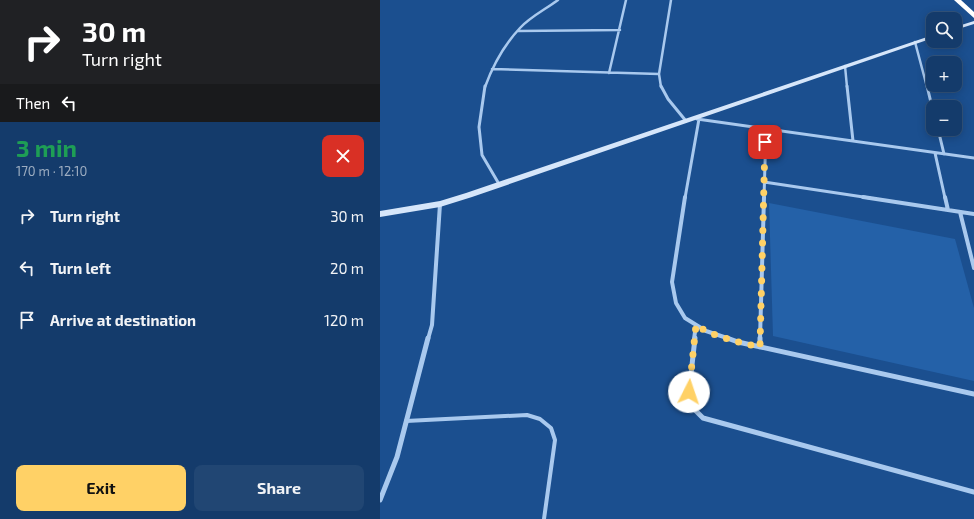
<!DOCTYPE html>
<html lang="en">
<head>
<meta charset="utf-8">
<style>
  body { margin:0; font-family:"Exo 2",sans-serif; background:#214673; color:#f1f3f6; height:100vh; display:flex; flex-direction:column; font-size:15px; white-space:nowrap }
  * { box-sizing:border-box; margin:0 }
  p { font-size:13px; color:#9dadc1 }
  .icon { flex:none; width:22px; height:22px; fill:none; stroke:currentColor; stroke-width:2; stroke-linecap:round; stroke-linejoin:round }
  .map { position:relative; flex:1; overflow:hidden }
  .side { display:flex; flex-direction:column; background:#143b6b; width:380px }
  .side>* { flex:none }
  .hud { background:#202124; color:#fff; overflow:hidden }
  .buttons { position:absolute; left:546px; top:12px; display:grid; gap:8px }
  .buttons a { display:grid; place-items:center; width:36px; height:36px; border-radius:8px; background:#143b6b; box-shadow:0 2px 10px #0003,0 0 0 1px #33557e; font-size:20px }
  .pin { position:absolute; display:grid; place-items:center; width:34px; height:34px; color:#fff; margin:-17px; border-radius:8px; box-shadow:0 2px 6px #0006 }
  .me { position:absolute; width:44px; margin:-22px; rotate:4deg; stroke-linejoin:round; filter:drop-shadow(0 0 3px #0008) }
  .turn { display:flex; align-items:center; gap:14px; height:84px; padding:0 16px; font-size:18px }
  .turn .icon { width:52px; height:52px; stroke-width:2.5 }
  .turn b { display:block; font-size:28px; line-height:34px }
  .then { display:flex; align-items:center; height:38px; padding:0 16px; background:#0003; gap:8px; font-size:15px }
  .round { display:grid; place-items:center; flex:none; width:42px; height:42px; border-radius:8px; background:#214673 }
  .summary { display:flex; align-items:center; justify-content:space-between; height:68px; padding:0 16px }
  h1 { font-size:24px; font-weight:700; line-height:30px; color:#1e9e55 }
  .action { display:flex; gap:8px; margin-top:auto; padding:8px 16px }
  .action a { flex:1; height:46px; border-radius:8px; background:#ffd166; color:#111; font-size:16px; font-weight:700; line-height:46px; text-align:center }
  .action a+a { background:#214673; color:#f1f3f6 }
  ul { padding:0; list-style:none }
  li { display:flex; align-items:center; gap:12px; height:52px; padding:0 16px }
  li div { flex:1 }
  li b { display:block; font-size:15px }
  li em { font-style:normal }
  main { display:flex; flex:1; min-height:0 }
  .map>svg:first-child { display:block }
  .green { fill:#2461a8 }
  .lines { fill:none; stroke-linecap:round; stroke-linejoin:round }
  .lane { stroke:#a9c9ee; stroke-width:4 }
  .street-far3 { stroke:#a9c9ee; stroke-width:2.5 }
  .street-far2 { stroke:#a9c9ee; stroke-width:3 }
  .street-far1 { stroke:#a9c9ee; stroke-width:4 }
  .street { stroke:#a9c9ee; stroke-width:5 }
  .secondary { fill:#d6e6fa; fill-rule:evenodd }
  .highway { fill:#fff; fill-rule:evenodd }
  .route { stroke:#ffd166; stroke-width:7; stroke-dasharray:0 12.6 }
</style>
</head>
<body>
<main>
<section class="side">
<div class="hud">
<div class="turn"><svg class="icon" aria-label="right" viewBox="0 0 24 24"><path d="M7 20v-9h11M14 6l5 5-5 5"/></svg><div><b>30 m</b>Turn right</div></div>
<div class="then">Then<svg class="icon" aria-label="left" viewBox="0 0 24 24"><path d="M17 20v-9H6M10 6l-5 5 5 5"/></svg></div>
</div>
<div class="summary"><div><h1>3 min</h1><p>170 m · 12:10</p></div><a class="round" style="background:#d93025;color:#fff"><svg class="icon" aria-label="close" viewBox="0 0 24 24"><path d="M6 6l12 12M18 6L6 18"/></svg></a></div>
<ul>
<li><svg class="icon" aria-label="right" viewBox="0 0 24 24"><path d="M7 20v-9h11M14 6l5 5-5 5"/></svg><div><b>Turn right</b></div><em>30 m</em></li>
<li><svg class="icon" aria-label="left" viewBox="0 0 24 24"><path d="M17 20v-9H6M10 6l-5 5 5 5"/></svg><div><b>Turn left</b></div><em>20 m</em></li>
<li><svg class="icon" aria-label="arrive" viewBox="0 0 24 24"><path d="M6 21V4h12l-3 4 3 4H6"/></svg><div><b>Arrive at destination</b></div><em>120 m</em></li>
</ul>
<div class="action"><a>Exit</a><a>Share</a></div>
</section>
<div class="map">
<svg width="594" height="519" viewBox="0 0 594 519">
  <rect width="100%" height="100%" fill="#1b4f8f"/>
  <path class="green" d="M389,203L575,239L594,308V381L393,336Z"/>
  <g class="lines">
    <path class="lane" d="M26,421L147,415L160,419L171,428L175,440L164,519"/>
    <path class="street-far3" d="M138,31L240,30
      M535,42L547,87
      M465,66L467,87
      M112,69L279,74
      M229,73L246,0
      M105,87C113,65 124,45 140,28C150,17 166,9 178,0
      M281,87L279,74L291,0"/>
    <path class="street-far2" d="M105,86L99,127L102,155L119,184
      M281,86L288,99L306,121
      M467,86L473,141
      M547,86L553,111
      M317,119L594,158
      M558,129L564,154
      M555,153L565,198
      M384,182L490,198
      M305,198L319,119
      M384,198L386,129"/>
    <path class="street-far1" d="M305,197L292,282L296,303L305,318L326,331L350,339
      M483,197L594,214
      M565,197L568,210
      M580,212L594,268
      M48,339L52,325L60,204
      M314,339L316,325
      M380,339L384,197"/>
    <path class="street" d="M315,338L309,392L313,408L323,418L594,492
      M347,338L358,342L594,394
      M380,347V338
      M0,500L17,457L48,338"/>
    <path class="secondary" d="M594,21V24L575,30V27Z
      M553,35V38L92,197L60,207L0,217V211L60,201L86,193Z"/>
    <path class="highway" d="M574,0H581L594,12V18Z"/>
  </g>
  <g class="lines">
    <path class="route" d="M309,392L316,325C334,337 358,342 380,347L385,142"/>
  </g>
</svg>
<div class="buttons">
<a><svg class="icon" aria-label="search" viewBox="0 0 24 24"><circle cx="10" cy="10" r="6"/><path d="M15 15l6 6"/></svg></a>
<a>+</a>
<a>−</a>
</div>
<div class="pin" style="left:385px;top:142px;background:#d93025"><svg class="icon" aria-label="arrive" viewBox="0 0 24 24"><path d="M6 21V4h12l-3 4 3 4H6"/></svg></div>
<svg class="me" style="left:309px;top:392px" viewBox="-20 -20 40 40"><circle r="19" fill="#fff"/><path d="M0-13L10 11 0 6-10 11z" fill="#ffd166"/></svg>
</div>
</main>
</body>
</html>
